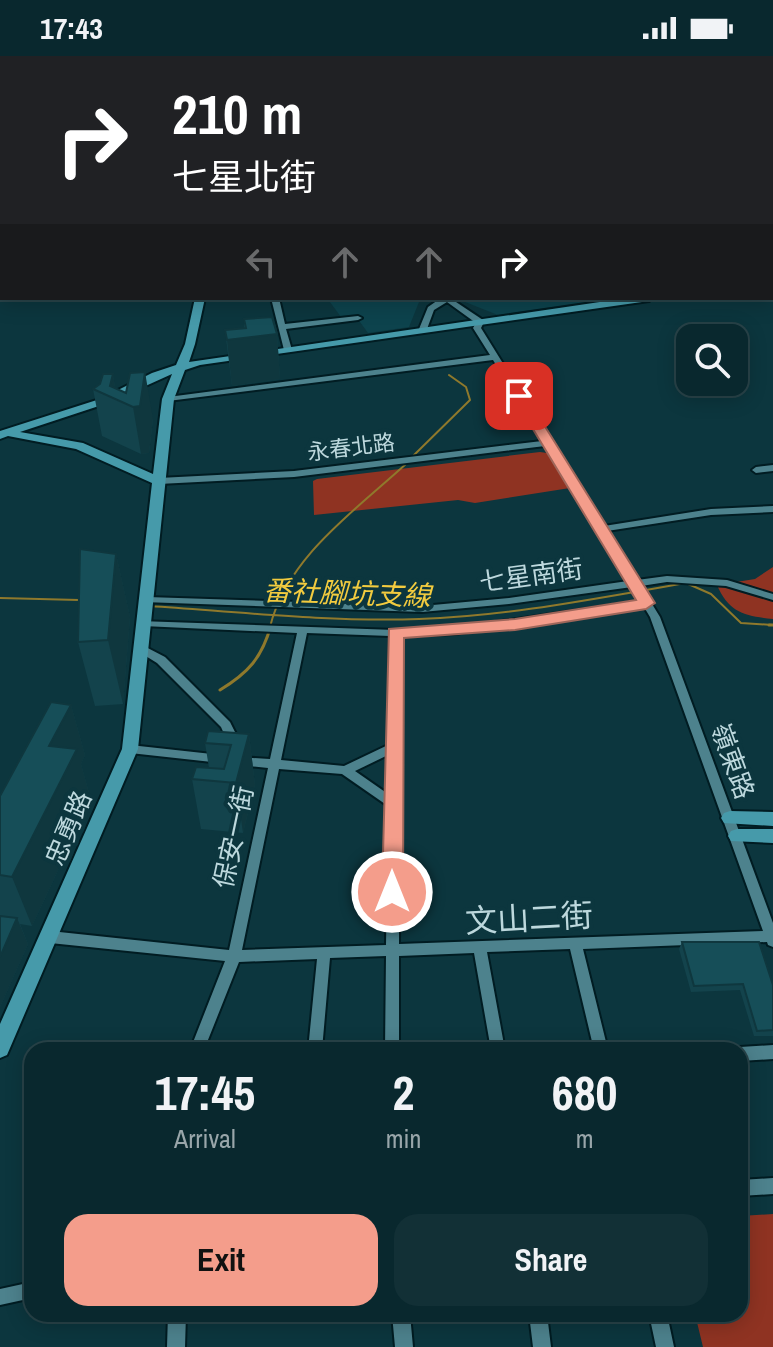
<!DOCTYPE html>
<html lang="en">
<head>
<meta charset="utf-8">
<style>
  body { margin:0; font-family:"Archivo Narrow","Noto Sans TC",sans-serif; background:#123036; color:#f1f3f6; height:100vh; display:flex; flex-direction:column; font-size:30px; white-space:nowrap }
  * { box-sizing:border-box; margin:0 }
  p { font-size:26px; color:#99a6aa }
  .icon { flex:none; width:44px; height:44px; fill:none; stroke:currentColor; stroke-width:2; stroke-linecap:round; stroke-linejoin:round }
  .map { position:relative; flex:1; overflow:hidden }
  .details { position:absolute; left:24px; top:986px; width:724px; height:280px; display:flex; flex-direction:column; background:#09282e; border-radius:24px; box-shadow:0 4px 20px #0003,0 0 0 2px #29444a }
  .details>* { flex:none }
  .guide { position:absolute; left:0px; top:0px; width:774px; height:244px; box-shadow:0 4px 20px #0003,0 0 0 2px #29444a; background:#202124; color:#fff; overflow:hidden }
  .fabs { position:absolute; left:676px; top:268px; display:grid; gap:16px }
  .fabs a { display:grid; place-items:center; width:72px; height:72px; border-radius:16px; background:#09282e; box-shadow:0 4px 20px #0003,0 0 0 2px #29444a; font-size:40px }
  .pin { position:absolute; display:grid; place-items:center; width:68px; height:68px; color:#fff; margin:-34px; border-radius:16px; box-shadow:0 4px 12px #0006 }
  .me { position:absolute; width:88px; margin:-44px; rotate:0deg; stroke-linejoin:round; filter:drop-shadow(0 0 6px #0008) }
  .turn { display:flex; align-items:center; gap:28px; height:168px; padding:0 40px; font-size:36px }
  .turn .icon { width:104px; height:104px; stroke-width:2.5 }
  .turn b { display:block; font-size:56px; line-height:68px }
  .lanes { display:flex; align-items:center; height:76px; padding:0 40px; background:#0003; justify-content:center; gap:40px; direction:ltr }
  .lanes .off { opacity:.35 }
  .eta { display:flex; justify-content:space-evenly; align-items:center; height:136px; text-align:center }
  .eta b { font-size:48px; font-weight:800; line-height:56px }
  .action { display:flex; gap:16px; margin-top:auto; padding:16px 40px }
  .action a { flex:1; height:92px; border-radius:24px; background:#f49d8b; color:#111; font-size:32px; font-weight:800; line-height:92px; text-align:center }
  .action a+a { background:#123036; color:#f1f3f6 }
  .status { display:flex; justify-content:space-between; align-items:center; height:56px; padding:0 40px; background:#09282e; direction:ltr }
  .status svg { height:22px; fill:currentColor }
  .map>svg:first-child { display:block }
  .built { fill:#0d434d }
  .green { fill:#8f3322 }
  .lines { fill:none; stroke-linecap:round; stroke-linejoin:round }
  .stream-far1 { stroke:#8f792c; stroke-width:2 }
  .stream { stroke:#8f792c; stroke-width:3 }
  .street-casing { stroke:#011c22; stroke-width:4 }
  .secondary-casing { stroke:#011c22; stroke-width:4 }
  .street { fill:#4d828d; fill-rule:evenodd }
  .secondary { fill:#469aaa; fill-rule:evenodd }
  .wall { fill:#13434c }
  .shaded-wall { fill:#0f373e }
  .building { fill:#164e58; stroke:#0f373e; stroke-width:2 }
  .route { fill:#f49d8b; stroke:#9f665a; stroke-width:2 }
  .labels { text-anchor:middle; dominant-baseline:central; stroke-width:8; stroke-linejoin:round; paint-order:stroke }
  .far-street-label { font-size:22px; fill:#bdd8dd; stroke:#0c363e }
  .street-label { font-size:26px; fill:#bdd8dd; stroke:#0c363e }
  .water-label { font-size:28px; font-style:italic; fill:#f2cb3f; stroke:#0c363e }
  .near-street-label { font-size:32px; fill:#bdd8dd; stroke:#0c363e }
</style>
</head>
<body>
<div class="status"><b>17:43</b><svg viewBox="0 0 49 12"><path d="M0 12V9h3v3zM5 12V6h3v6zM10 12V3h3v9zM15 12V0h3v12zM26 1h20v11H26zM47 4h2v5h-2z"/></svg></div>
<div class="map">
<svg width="773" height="1291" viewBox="0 0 773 1291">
  <rect width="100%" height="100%" fill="#0c363e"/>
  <path class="built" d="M327,242H427L428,243L419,246L409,271L368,277L355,259L341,261Z
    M455,242H618L498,259Z"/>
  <path class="green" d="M540,396L547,397L570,432L475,447L458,444L314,459L313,425L317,423Z
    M773,511V563C745,560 729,557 717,529L755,523Z
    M773,1158V1291H703L695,1258H740V1160Z"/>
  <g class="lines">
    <path class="stream-far1" d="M412,401L470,344L466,331L449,319
      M0,542L79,544
      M150,550C239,556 329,566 419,563C509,560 598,542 686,527L711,538L741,567L773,569
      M270,571C287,501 357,453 407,407"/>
    <path class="stream" d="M769,569H773
      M220,634C248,617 262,602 271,569"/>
    <g class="street-casing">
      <path id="street" d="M38,0H43L45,2H40Z
        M0,6H2V8H0Z
        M772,37L773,38V42L772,41Z
        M772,62H773V66H772Z
        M772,89H773V93H772Z
        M772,115H773V119H772Z
        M772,175H773V180H772Z
        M271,242H279L285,268L358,260L362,262L358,264L286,273L292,294L288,296L284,294Z
        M441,242H450L483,264L484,266L481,272L604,470L711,453L773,450V456L711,459L607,475L637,524L667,520L727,524L773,538V544L726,530L667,526L641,530L660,561L773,867V891L768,889L767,886L583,893L608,994H594L570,893L487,896L505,994H491L474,897L399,900V994H385L386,900L330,902L322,994H308L317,903L239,906L204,994H190L225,905L50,887L45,885L43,881L45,877L50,875L229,894L268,712L238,709L234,708L232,705L234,702L238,701L270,703L297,577L143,570L138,567L139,565L395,574L454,572L640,545L632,531L509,548L422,556L143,546L142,544L147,541L422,550L509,542L628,525L545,390L294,421L159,428L155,425L159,422L294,415L542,385L493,304L168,345L164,343L168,341L490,299L473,272L476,267L447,246L434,254L427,273L420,275L419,273L428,251ZM644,551L650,561L763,875L399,888L400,580L454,578ZM307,577L390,580L388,689L344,710L281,704ZM388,699V738L355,715ZM279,713L342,718L388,750L386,889L242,894Z
        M773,409V415L756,417L752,414L756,411Z
        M140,588L165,601L230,666L237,680L234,694H226L224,691L225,680L221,671L157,607L136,594L135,592L136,590Z
        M130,689L221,699L225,700L227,703L225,706L221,707L130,697L126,696L124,693L126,690Z
        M773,989V1003L740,1005V994H735L740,991Z
        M773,1122V1138L740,1140V1124Z
        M32,1226V1242L0,1249V1233Z
        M168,1258H186L185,1291H167Z
        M392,1258H410L413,1291H395Z
        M529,1258H547L551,1291H533Z
        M649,1258H667L674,1291H656Z"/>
    </g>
    <g class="secondary-casing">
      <path id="secondary" d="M772,229H773V235H772Z
        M195,242H205L195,288L189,306L627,242H654L649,245L200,309L185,314L174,343L138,693L7,999L0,1002V968L122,693L152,427L76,393L8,380L0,383V375L100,343L152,317L176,309L185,288ZM172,318L162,343L153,418L83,387L20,376L108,347Z
        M730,755L773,756V770L724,767L721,762L724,757Z
        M737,773H773V787L731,785L728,780L731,775Z"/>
    </g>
    <use href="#street" class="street"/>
    <use href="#secondary" class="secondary"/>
  </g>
  <path class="wall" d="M244,263L277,278L280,323L232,330L225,274L244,272Z
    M113,318L115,332L153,363L149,397L141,398L102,380L93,333Z
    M116,498L130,561L123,648L95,650L78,586Z
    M71,649L85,699L81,708L91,744L32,870L20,868L28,888L0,951V740Z
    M249,678L255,729L243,777L201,773L192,723L209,712L205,687Z
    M682,886L773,929V980H754L740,934L691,936L679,893Z"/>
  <path class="shaded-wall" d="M277,278L280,323L232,330L227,284Z
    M145,316L153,363L149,397L141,398L133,351Z
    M113,318L117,344L110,330Z
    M116,498L130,561L123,648L108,584Z
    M71,649L85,699L81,708L91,744L32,870L12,821L49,690Z
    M249,678L255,729L243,777L236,727Z
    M17,862L28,888L0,951V901Z"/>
  <path class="building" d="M272,261L277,278L227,284L225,274L246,272L244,263Z
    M145,316L140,350L133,351L93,333L100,328L103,318H113L110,330L126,337L130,317Z
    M80,493L116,498L108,584L78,586Z
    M51,646L71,649L49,690L77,693L12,821L0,819V740Z
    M208,675L249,678L236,727L192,723L196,711L224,713L231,689L205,687Z
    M0,860L17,862L0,901Z
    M682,886H759L773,929V974L757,975L743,928L694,930Z"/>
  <path class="route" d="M519,336L526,340L655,547L646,553L515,574L404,582L403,836L400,842H385L382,836L389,573L515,563L636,544L513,340Z"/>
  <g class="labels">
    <g class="far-street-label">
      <text transform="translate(351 391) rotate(-7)">永春北路</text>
    </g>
    <g class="street-label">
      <text transform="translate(531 519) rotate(-8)">七星南街</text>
      <text transform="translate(733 705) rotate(70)">嶺東路</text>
      <text transform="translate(68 772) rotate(-67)">忠勇路</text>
      <text transform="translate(233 781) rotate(-78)">保安一街</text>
    </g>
    <g class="water-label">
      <text transform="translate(347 537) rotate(2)">番社腳坑支線</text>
    </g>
    <g class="near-street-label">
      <text transform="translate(529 862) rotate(-3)">文山二街</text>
    </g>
  </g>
</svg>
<div class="fabs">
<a><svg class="icon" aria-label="search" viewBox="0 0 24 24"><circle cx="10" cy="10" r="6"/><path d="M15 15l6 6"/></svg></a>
</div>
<div class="pin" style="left:519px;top:340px;background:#d93025"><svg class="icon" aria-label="arrive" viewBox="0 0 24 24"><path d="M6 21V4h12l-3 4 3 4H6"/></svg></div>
<svg class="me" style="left:392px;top:836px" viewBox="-20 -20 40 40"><circle r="17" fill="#f49d8b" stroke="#fff" stroke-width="3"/><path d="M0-11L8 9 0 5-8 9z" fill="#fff"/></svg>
<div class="guide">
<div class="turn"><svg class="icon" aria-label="right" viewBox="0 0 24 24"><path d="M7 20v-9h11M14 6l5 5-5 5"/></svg><div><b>210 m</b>七星北街</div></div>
<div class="lanes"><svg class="icon off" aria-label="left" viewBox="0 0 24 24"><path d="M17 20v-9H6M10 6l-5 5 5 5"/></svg><svg class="icon off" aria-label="ahead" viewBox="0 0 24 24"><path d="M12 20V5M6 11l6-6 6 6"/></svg><svg class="icon off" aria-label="ahead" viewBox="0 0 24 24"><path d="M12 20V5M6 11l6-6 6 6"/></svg><svg class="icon" aria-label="right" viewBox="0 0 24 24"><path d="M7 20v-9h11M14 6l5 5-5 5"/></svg></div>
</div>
<section class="details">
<div class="eta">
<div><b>17:45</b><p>Arrival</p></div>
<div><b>2</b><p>min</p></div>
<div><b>680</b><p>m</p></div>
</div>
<div class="action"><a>Exit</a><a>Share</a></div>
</section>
</div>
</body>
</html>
